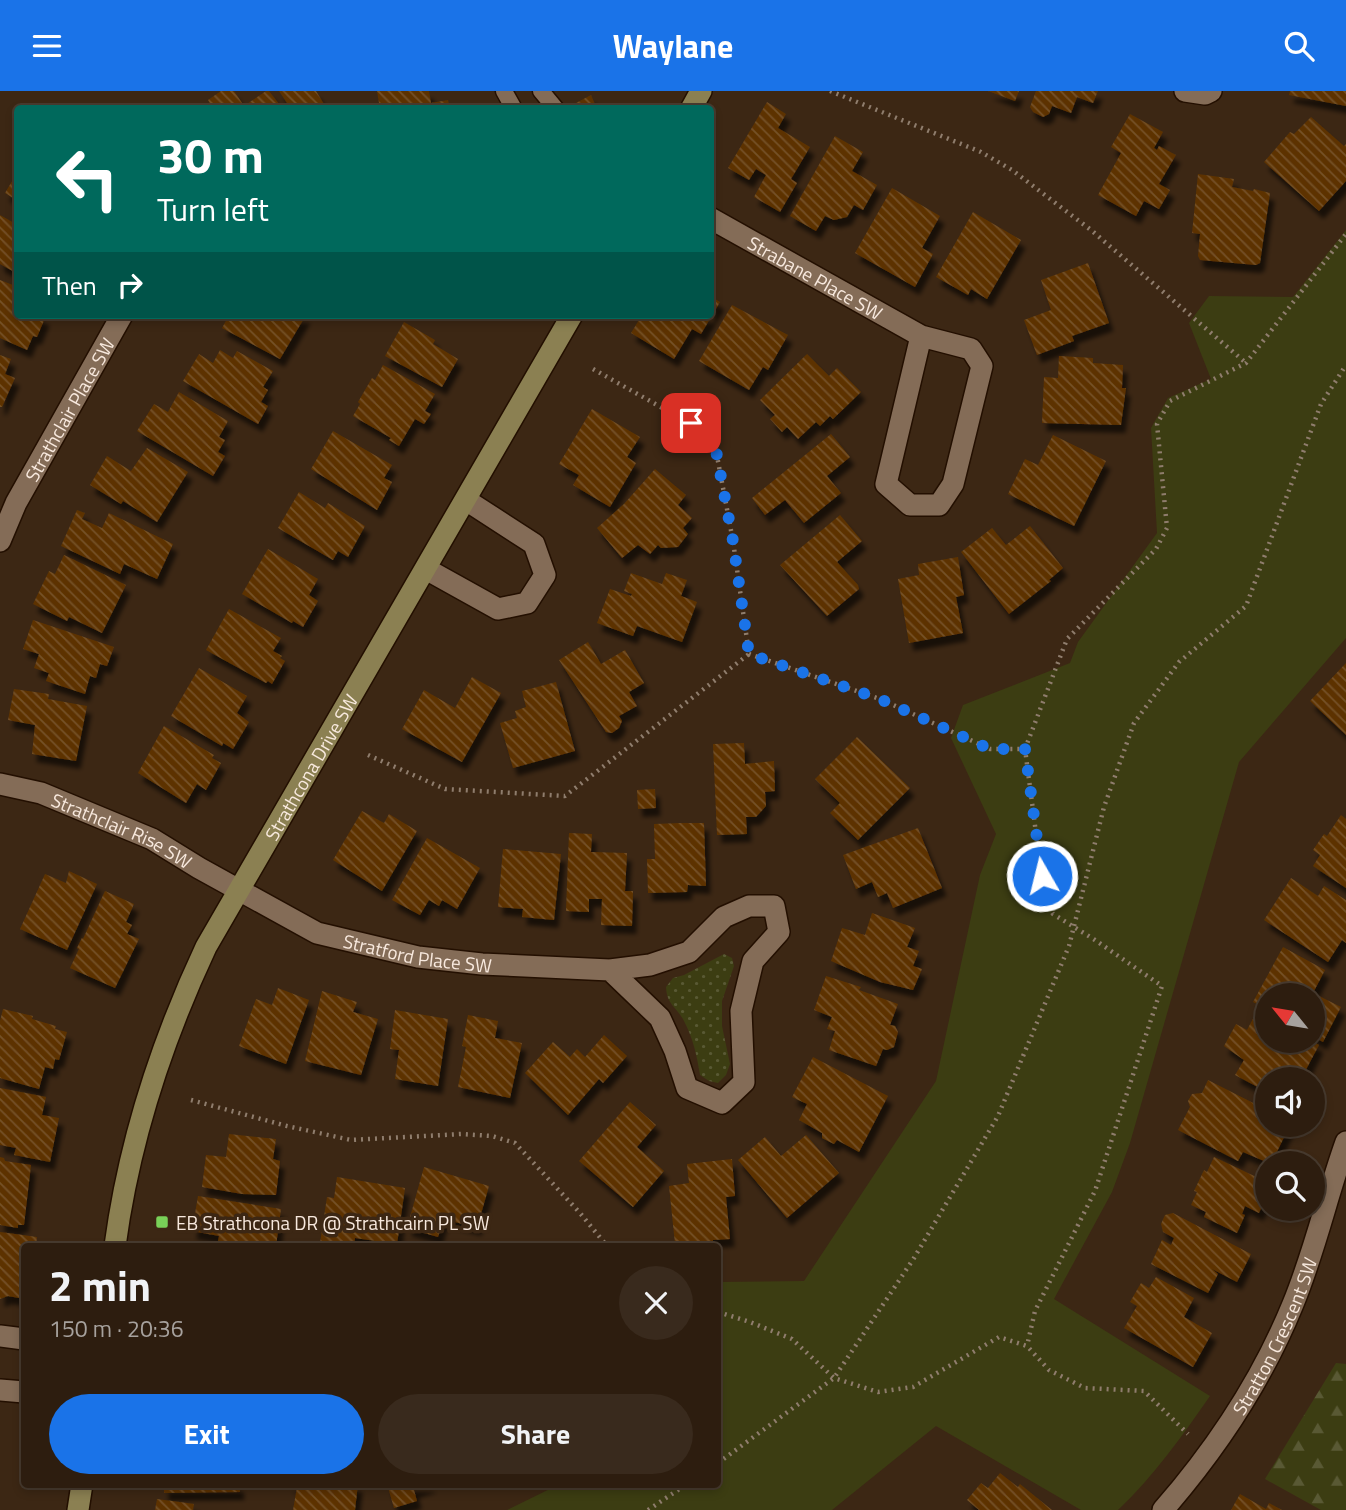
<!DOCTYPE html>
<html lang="en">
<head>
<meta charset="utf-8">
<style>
  body { margin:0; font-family:"Titillium Web",sans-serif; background:#392a1d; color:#f1f3f6; height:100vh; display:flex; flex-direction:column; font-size:26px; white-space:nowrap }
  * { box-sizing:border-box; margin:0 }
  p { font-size:23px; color:#a7a29e }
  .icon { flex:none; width:38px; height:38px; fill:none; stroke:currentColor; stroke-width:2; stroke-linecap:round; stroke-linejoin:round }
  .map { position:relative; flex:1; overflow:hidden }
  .side { position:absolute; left:21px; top:1152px; width:700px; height:245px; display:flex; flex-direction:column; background:#2d1d0f; border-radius:7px; box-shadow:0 4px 10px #0003,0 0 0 2px #483b2f }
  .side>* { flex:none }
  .hud { position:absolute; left:14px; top:14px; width:700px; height:214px; border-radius:7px; box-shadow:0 4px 10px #0003,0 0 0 2px #483b2f; background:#00695c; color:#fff; overflow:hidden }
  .needle { width:46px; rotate:300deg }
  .controls { position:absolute; left:1255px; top:892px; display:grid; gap:14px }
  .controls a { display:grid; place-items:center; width:70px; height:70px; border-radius:50%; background:#2d1d0f; box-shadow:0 4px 10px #0003,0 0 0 2px #483b2f; font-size:35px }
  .pin { position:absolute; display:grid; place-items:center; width:60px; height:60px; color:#fff; margin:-30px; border-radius:14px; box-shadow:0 4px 10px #0006 }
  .me { position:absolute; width:77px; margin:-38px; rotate:352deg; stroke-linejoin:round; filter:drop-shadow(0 0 5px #0008) }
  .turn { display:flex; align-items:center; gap:24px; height:147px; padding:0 28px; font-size:32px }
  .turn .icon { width:91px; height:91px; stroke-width:2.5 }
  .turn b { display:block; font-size:49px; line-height:60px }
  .then { display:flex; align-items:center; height:66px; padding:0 28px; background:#0003; gap:14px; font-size:26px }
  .round { display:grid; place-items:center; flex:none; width:74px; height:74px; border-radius:37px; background:#392a1d }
  .headline { display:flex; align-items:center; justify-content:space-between; height:119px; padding:0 28px }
  h1 { font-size:42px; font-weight:700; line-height:52px }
  .cta { display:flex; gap:14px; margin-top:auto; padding:14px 28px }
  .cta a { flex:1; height:80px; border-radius:42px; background:#1a73e8; color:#fff; font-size:28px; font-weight:700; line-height:80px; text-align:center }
  .cta a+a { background:#392a1d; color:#f1f3f6 }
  header { display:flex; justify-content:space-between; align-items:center; height:91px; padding:0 28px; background:#1a73e8; color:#fff; font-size:32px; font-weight:700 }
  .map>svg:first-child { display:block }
  .grass { fill:url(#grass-dots) }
  .forest { fill:url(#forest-firs) }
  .park { fill:#3c3d12 }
  .building { fill:url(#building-back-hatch); filter:url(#shadow) }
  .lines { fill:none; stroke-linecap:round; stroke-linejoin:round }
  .lane-casing { stroke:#230f00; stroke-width:19 }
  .street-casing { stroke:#230f00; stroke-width:24 }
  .secondary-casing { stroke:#230f00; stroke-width:24 }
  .path { stroke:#8f7d6d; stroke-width:4.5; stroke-dasharray:2 5; stroke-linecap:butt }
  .lane { stroke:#846c57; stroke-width:16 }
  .street { stroke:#846c57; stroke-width:21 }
  .secondary { stroke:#8b8052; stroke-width:21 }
  .route { stroke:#1a73e8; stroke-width:12; stroke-dasharray:0 21.6 }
  .poi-dot { fill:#79d158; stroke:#3c2714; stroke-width:2.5 }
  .labels { text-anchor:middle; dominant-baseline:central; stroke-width:7; stroke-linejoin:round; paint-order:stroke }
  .street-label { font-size:19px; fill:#f8e9de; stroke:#3c2714 }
  .poi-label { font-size:19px; fill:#f8e9de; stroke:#3c2714; text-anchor:start }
</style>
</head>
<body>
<header><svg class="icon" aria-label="menu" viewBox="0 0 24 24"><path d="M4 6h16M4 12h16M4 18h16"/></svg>Waylane<svg class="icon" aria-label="search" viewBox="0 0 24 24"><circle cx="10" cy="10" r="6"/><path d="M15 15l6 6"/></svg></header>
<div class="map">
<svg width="1346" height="1419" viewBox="0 0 1346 1419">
  <defs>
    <pattern id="grass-dots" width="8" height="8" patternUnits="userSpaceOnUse" patternTransform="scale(1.75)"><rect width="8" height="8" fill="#3c3d12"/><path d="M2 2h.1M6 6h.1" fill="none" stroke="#595934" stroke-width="1.8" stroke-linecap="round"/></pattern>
    <pattern id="forest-firs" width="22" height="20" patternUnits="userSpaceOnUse" patternTransform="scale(1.75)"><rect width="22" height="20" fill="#3c3d12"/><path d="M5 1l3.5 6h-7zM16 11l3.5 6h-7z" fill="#595934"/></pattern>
    <pattern id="building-back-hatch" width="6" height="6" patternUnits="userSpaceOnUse" patternTransform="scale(1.75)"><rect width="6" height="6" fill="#5d3303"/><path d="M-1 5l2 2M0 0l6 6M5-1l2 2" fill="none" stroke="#755127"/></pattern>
    <filter id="shadow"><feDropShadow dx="4.5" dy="8" stdDeviation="2" flood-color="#0009"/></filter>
  </defs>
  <rect width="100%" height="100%" fill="#3c2714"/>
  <path class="grass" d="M724,863L732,867L734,875L722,910V935L730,973L726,984L718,992L709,990L700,984C697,965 693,947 684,930C676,915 667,914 666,896L673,887L684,884Z"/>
  <path class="forest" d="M1336,1272L1346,1273V1419H1321L1265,1388Z"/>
  <path class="park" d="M1346,139V547L1239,671L1130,1052L1112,1101L1054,1208L1210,1305C1182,1345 1154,1385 1118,1419H1081L936,1335L832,1419H507L560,1393H718V1191L804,1190L936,990L980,784L996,743L951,647L963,614L1070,572L1078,551L1157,442L1151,337L1168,307L1211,288L1189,232L1209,205L1293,206Z"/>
  <path class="building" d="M221,0H234L244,15L266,0H269L283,18H213L208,9Z
    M279,0H316L327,18H291Z
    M377,0H429L431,12L448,9L450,18H380Z
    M988,0H1019L1015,10Z
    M1036,0H1098L1093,12L1077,6L1071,22L1052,15L1049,23L1043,26L1033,21L1030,16Z
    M1290,0H1346V15L1289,4Z
    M591,4L597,18H578L576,12Z
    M767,11L786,23L778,37L810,56L791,88L797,92L780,121L754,106L766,84L756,78L749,89L728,77Z
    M1130,23L1163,41L1154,57L1157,59L1159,55L1176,64L1159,93L1170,99L1159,118L1144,110L1136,125L1098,104L1121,62L1111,56Z
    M1311,26L1344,55L1346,53V90L1319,120L1264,71L1290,41L1294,43Z
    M835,45L863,61L852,80L877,94L863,119L854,114L847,126L834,129L825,125L816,140L790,125Z
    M18,80V110L5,102Z
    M1198,83L1234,88L1232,96L1253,100L1254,98L1270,102L1260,172L1256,174L1200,169L1198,165L1200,143L1192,142Z
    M892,97L940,125L922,157L933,163L915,196L855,162Z
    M973,121L1021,149L987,208L971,198L968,204L936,186Z
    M0,124L16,133L18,129V183L0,173Z
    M1088,172L1109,232L1072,245L1074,250L1037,264L1024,229L1051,219L1041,189Z
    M0,189L18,196V224H40L45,227L37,246L33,245L27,259L0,247Z
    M710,205L720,211L701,243L692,238L674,268L631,242L642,224H710Z
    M732,214L788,244L768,279L763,276L749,299L699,270Z
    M229,224H306L280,268L222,237Z
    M404,231L435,249L433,253L458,268L442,296L385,265Z
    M220,259L233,267L237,260L273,280L263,296L268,299L261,311L268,315L258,333L183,290L199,263L213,272Z
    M807,263L829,285L837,277L861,301L833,328L830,325L820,335L816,331L798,348L787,336L782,341L770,328L775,324L760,309Z
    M0,264L11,268L5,283L15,287L2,316H0Z
    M1059,265L1093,267V272L1123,274L1122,297H1126L1121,334L1042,332L1044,286L1058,287Z
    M383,274L435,303L425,320L431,323L424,333L415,328L399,355L389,349L391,347L353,325L360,313L358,311L372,287L375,289Z
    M179,301L228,330L219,346L225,349L218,361L225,365L213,385L137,340L154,313L168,321Z
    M592,318L640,346L627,366L636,372L610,416L573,394L579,384L559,373Z
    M333,340L392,374L384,387L392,391L377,419L311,378Z
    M831,343L850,366L827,385L841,402L804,432L785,409L765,424L752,407Z
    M1053,344L1106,370L1074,435L1008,403L1025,368L1038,374Z
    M147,357L188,381L157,431L123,410L121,413L90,394L107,365L131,380Z
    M655,378L686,404L678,414L692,427L683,437L688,443L678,456L661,457L658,454L650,463L638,454L622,467L597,437L624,413Z
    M299,401L325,417L328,412L365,435L348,466L338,460L333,469L278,437Z
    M77,419L85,422L82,428L102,437L109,422L173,453L157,488L124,473L120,483L61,455Z
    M840,424L862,450L837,471L858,494L859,498L827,525L780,474Z
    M1030,435L1063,477L1049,489L1051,490L1009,523L961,461L992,437L1006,454Z
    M268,458L318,488L309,504L318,510L303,536L293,530L292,532L242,503Z
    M64,464L126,494L102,542L69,526L67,530L33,513L49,480L55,483Z
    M958,466L964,504L956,506L963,542L909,552L898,488L919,484L918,473Z
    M631,482L662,493L666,482L687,489L681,505L697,511L682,551L637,535L633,545L597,532L610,498L631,505L632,503L624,500Z
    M229,518L281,547L273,560L282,565L280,567L285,570L272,593L268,590L266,592L206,559Z
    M33,529L114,556L107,575L100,573L96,587L90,585L85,603L46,590L49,582L34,577L39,563L23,558Z
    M588,551L601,573L625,559L644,592L629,601L637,615L619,625L622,630L619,637L612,642L606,641L559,569Z
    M1346,572V644L1310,610Z
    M199,577L247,605L237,622L249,631L233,658L223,652L222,655L171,625Z
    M472,586L501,602L462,671L402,638L424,599L455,617Z
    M556,591L575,660L513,677L500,632L517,627L515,620L526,616L522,600Z
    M14,598L49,603L48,608L87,615L76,670L32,663L35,634L8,629Z
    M164,635L214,664L212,667L221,672L206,699L197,693L186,712L138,682Z
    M857,646L910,697L858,749L830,722L840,712L815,688Z
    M744,652L745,673L774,670L775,700L765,701L766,715L756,726H746L747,743L717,744L713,653Z
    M655,698L656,717L638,718L637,699Z
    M362,720L384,732L389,723L417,740L382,800L333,769Z
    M1341,724L1346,728V797L1313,775L1320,764L1313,759L1324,743L1327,745Z
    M681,732H704L706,795L688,794L687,801L648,802L647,768H655L654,733Z
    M918,737L942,797L893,817L887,802L878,806L872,791L856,798L843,764Z
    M569,742L592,743L591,761L627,762L625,800H633L632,835L601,834L602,808H589V821L566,820Z
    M427,747L480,777L457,818L442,809L439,815L429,809L420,824L392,809Z
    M503,758L561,763L554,829L522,826L523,818L498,816Z
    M69,780L97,793L67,859L20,838L45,783L66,792Z
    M1291,787L1318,805L1324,795L1346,809V852L1342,849L1328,871L1264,829Z
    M105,800L134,813L126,831L132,834L127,843L139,848L115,897L70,877L79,858L77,857L82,847L83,848Z
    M872,822L915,837L907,856L919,860L913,875L922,878L913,899L880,891L831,870L842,837L865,844Z
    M1283,856L1325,879L1313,902L1341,916L1323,951L1312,945V905H1267V918L1253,911Z
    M826,885L861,896L859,899L898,913L890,934L895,935L898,941L894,956L887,959L883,958L876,975L829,959L835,940L827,938L832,926L814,919Z
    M278,897L309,909L286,973L239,955L256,908L272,914Z
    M322,900L357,911L353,921L378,928L361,984L305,970Z
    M3,918L33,925L32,928L56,935L55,938L67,941L59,969L55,968L53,978L45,976L39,998L0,987V930Z
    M395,919L448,928L438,995L395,988L399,959L390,958Z
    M1256,922L1267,928V950H1312L1319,954L1301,988L1289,981L1285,988L1279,985L1277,987L1282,989H1267V1001L1235,984L1244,969L1224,955L1236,933L1247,939Z
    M468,924L498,930L495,947L522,952L510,1007L458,996L466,956L462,955Z
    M604,944L627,965L603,992L599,988L568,1024L525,982L553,951L570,966L577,958L585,966Z
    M813,966L888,1005L859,1061L837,1049L834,1053L822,1047V1042L799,1029L807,1013L792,1006Z
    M1208,989L1267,1019V1034H1290L1271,1073L1243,1061L1238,1070L1178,1039L1190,1016L1188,1010L1192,1003L1202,1002Z
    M0,997L46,1006L42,1024L59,1027L50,1071L14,1064L16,1057L0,1054Z
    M630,1011L656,1034L637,1056L664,1080L633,1116L579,1070Z
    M229,1043L276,1048L273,1068L280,1070L276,1104L242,1103L202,1096L206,1064L226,1066Z
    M806,1044L839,1082L787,1127L738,1069L765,1046L781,1065Z
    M0,1066L4,1067L5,1070L31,1074L24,1134H18V1137L0,1134Z
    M1214,1066L1267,1091V1104L1259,1122L1245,1115L1242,1123L1245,1124L1237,1142L1204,1126L1206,1121L1191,1114L1197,1101L1194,1100L1204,1079L1207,1081Z
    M732,1068L735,1105L726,1106L730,1148L713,1149V1155H696V1152L675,1153L669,1095L689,1092L687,1073Z
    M424,1076L489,1095L477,1137L444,1128L438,1146L407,1137Z
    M337,1086L405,1097L397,1153L355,1147L354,1155L320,1152L327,1106L334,1107Z
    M198,1105L281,1118L276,1155H217L219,1145L192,1140Z
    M1173,1122L1251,1163L1237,1191L1212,1178L1218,1183L1208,1202L1151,1173L1162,1149L1171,1154L1174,1147L1163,1141L1161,1133L1165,1124Z
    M0,1141L37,1146L36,1155H24V1208L8,1205L0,1208Z
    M561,1150L562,1155H524V1153Z
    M1156,1186L1194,1207L1184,1226L1212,1242L1193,1276L1124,1237L1137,1215L1130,1211L1141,1192L1149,1197Z
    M1000,1382L1018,1396L1020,1393L1052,1419H979L967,1409L981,1392L988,1397Z
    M164,1393H239L240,1401L164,1402Z
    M287,1393H358L355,1419H293L297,1396Z
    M387,1393H431V1394L414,1399L417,1410L394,1417Z
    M1240,1403L1266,1418L1269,1412L1282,1419H1231Z
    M157,1408L194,1413L193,1419H155Z"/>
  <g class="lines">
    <g class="lane-casing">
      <path id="lane" d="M504,0L514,18
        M541,0L556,18"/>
    </g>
    <g class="street-casing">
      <g id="street">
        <path d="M1185,0L1205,3L1211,0"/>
        <path id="s1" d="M710,127L921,245L971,258L982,275L953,393L939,414H910L886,393L921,245"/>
        <path id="s2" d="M0,450L16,412L122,224"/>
        <path d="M426,478L498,518L527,512L545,484L534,453L466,409"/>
        <path id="s3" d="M0,693L41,702L152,748L199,777L317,842L418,866L482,873L610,879L650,874L689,861L724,826L749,815H774L779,841L753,870L741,920L744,991L722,1012L687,997L675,960L660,927L610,879"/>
        <path d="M0,1245L24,1248"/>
        <path d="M0,1299L24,1301"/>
        <path id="s4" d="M1163,1419C1217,1357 1262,1289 1293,1213C1315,1160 1327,1104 1346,1051"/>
      </g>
    </g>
    <g class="secondary-casing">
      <g id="secondary">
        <path d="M691,18L701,0"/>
        <path id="s5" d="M115,1155C129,1050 161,952 206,856L572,224"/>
        <path d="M78,1419L82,1393"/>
      </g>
    </g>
    <path class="path" d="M830,0L981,61L1012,79L1091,139L1246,272
      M593,278L691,333L714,349L733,450L749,563L880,608L990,658H1025L1045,811L1053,823L1095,849L1162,895L1095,1100L1035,1220L1027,1255
      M1025,658L1067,548L1156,458L1167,437L1157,333L1170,310L1246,272L1346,143
      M368,664L445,698L565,705L749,563
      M191,1009L287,1035L351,1049L461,1043L492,1045L515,1052L580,1122L607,1155
      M718,1221L750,1231L792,1248L834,1287L878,1301L913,1296L999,1246L1027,1255L1049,1279L1085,1297L1144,1300L1188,1343
      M718,1372L834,1287L914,1167L998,1025L1069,855L1104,716L1134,632L1179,571L1246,515L1321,313L1346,274
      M648,1419L687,1393"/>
    <use href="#lane" class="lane"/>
    <use href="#street" class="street"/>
    <use href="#secondary" class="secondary"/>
  </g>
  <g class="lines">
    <path class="route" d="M691,332L714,349L733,450L749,563L880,608L990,658H1025L1042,785"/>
  </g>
  <rect class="poi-dot" x="155" y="1124" width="14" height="14" rx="3.5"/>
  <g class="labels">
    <g class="street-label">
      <text stroke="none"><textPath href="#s1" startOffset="121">Strabane Place SW</textPath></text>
      <text stroke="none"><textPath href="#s2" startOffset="149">Strathclair Place SW</textPath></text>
      <text stroke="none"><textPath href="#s5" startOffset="522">Strathcona Drive SW</textPath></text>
      <text stroke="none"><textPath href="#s3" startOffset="131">Strathclair Rise SW</textPath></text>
      <text stroke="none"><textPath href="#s3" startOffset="455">Stratford Place SW</textPath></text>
      <text stroke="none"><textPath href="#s4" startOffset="208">Stratton Crescent SW</textPath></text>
    </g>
    <g class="poi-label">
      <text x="176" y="1131">EB Strathcona DR @ Strathcairn PL SW</text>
    </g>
  </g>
</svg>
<div class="controls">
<a><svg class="needle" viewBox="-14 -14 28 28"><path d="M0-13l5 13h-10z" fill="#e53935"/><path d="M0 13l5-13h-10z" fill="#a7a29e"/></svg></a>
<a><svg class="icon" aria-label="sound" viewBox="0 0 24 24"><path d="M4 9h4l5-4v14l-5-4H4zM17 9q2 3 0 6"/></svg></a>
<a><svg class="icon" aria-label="search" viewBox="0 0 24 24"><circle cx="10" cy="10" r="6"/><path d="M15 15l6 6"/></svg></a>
</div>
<div class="pin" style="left:691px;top:332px;background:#d93025"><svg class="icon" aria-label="arrive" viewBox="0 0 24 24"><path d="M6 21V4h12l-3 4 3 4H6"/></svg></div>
<svg class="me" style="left:1042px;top:785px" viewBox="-20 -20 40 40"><circle r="17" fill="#1a73e8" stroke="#fff" stroke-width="3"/><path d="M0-11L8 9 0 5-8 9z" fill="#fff"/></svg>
<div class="hud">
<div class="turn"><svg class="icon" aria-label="left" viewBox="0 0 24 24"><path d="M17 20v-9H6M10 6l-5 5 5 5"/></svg><div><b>30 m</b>Turn left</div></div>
<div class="then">Then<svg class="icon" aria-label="right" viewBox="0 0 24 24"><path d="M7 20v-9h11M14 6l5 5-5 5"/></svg></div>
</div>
<section class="side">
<div class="headline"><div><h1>2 min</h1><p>150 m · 20:36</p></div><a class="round"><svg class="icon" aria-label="close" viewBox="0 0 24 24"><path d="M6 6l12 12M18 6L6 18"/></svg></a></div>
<div class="cta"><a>Exit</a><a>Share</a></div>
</section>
</div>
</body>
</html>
